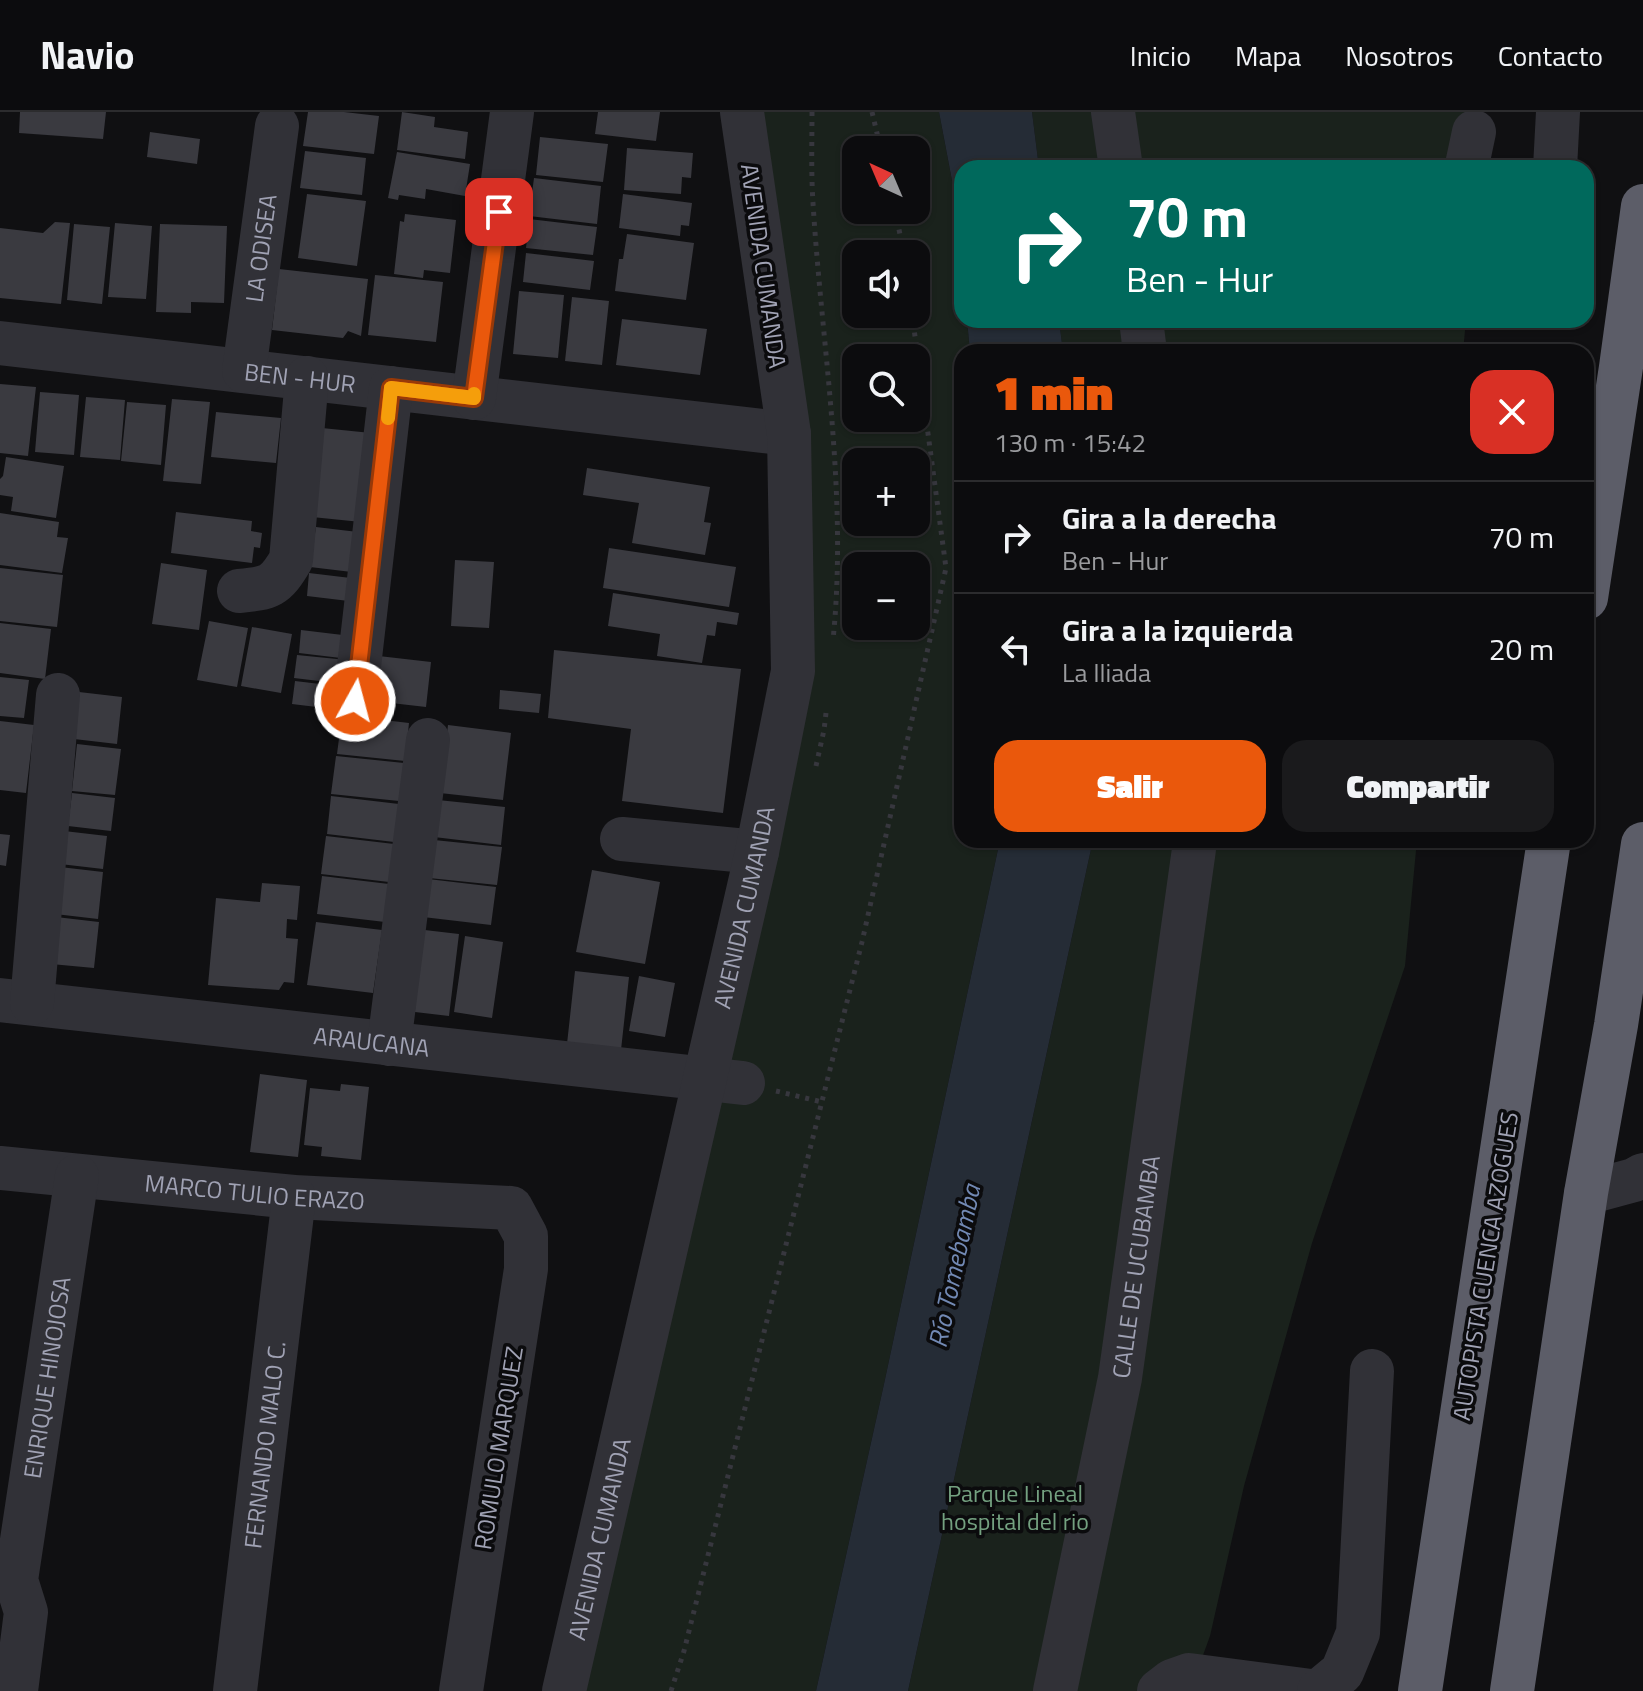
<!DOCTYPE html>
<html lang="es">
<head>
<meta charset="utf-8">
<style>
  body { margin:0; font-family:"Titillium Web",sans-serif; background:#1a1a1c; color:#f1f3f6; height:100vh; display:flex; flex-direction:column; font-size:30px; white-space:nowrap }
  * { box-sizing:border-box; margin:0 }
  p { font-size:26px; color:#9a9b9e }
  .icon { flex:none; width:44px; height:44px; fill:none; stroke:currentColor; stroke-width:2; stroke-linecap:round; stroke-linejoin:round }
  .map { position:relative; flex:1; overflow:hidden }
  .side { position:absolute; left:954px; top:232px; width:640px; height:504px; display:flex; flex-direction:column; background:#0c0c0e; border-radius:24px; box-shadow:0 2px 6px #0004,0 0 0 2px #2c2c2e }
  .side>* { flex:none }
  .top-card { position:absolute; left:954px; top:48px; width:640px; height:168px; border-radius:24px; box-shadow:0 2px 6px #0004,0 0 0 2px #2c2c2e; background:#00695c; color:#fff; overflow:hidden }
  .needle { width:52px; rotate:316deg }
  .tools { position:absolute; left:842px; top:24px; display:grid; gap:16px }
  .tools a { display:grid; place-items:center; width:88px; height:88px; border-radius:16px; background:#0c0c0e; box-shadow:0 2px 6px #0004,0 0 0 2px #2c2c2e; font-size:40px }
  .pin { position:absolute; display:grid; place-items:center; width:68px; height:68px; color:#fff; margin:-34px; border-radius:16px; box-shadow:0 4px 12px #0006 }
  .me { position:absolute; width:88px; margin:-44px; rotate:7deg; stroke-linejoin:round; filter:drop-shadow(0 0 6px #0008) }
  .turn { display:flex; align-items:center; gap:28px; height:168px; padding:0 40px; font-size:36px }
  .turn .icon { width:104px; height:104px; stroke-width:2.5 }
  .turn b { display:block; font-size:56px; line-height:68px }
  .round { display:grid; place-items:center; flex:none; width:84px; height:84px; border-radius:24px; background:#1a1a1c }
  .overview { display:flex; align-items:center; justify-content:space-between; height:136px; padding:0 40px }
  h1 { font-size:48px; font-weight:800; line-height:60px; color:#ea580c }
  .primary-button { display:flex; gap:16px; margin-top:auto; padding:16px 40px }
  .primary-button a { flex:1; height:92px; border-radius:24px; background:#ea580c; color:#fff; font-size:32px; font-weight:800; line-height:92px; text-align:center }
  .primary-button a+a { background:#1a1a1c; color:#f1f3f6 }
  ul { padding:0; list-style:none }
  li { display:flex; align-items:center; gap:24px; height:112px; padding:0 40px; border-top:2px solid #2c2c2e }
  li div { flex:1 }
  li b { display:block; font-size:30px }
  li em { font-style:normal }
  header { display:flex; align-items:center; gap:48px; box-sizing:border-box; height:112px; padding:0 40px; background:#0c0c0e; border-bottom:2px solid #2c2c2e }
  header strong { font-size:38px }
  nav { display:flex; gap:44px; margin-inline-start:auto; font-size:28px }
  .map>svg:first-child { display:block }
  .green { fill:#1a221c; fill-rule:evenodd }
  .water { fill:#252c36 }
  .building { fill:#3a3a40 }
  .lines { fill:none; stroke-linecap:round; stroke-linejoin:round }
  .path { stroke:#37373e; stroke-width:5; stroke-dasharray:4 6; stroke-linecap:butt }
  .minor { stroke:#313137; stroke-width:44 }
  .highway { stroke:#5c5d68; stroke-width:44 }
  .route-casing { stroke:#983908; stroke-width:20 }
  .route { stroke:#ea580c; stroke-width:14 }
  .slow { stroke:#f59e0b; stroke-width:14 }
  .labels { text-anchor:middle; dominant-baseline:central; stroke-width:7; stroke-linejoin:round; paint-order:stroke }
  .street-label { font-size:24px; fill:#a0a2b4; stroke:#0b0b0d }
  .park-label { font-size:24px; fill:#74a180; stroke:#0b0b0d }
  .water-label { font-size:26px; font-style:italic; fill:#7289b4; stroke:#0b0b0d }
</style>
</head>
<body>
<header>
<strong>Navio</strong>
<nav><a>Inicio</a><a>Mapa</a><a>Nosotros</a><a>Contacto</a></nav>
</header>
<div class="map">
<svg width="1643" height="1579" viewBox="0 0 1643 1579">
  <rect width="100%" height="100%" fill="#101012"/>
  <path class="green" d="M753,0H939L954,79V125L962,173V208H967L970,240H962V728H1000L884,1272L816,1579H564L793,559ZM856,38H916V98H856ZM856,142H916V202H856ZM856,246H916V306H856ZM856,350H916V410H856ZM856,454H916V514H856Z
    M1032,0H1470L1476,56H1039Z
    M1059,208H1466L1463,240H1063Z
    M1093,728H1417L1405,854L1312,1131L1244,1374L1210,1524L1190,1579H908Z"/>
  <path class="water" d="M939,0H1032L1039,56H962V173L954,125V79Z
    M967,208H1059L1063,240H970Z
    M1000,728H1093L908,1579H816L884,1272Z"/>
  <path class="building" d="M20,0H106L103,27L19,21Z
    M308,0H344L379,4L374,42L303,34Z
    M402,0L435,5L434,15L468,20L465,47L397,38Z
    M598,0H660L656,29L595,22Z
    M150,20L200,27L197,52L147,45Z
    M540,25L608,32L603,70L536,63Z
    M627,36L693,41L691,66L682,65L681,82L624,78Z
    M305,39L366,46L362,83L300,76Z
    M397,40L470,52L465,84L426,77L425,87L399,83L398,88L388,86Z
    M534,66L601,74L597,112L529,104Z
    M307,82L366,89L357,154L298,146Z
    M623,82L692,91L689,114L681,113L680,124L619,116Z
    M405,102L456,108L450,161L424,158L423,166L394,162L400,109L404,110Z
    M529,107L597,115L593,143L526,136Z
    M55,110L70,111L61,192L0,186V116L43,121Z
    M115,111L152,114L146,187L108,185Z
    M74,112L110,115L102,192L67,188Z
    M160,112L227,114L224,191L191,190V201L156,200Z
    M627,122L694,131L686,188L615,179L619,147H623Z
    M526,141L594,149L590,178L523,170Z
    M279,157L368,167L361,224L348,219L343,226L272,218Z
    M375,163L443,170L436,230L368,223Z
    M519,179L564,183L558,246L513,242Z
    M572,185L609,189L602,253L565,249Z
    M622,207L707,217L700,263L616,253Z
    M0,272L36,275L28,344L0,341Z
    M40,280L79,283L74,343L35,340Z
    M86,285L125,288L120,348L80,345Z
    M172,287L210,290L201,372L163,369Z
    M127,290L166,293L161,353L121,349Z
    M216,300L281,306L276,351L211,345Z
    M322,316L371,321L361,410L312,405Z
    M6,345L64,354L56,406L11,399L13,385L0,383V367L3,364Z
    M587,356L710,375L704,410L711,411L705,443L632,431L639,391L583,383Z
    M176,400L252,409L251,419L262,421L260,436L254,435L252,451L171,441Z
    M0,401L59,410L57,425L68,426L62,461L0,453Z
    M316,415L366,421L360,461L310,455Z
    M609,436L736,455L729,495L603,476Z
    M455,448L494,450L489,516L451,514Z
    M161,451L207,458L199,518L152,512Z
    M0,456L63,463L57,515L0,509Z
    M309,461L359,467L357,490L307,484Z
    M613,481L739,501L737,513L717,510L715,524L707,523L702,551L657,544L660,522L608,514Z
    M209,509L248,516L237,575L197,568Z
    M0,511L51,517L45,567L0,561Z
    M252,515L292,522L281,581L241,574Z
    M301,518L351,524L349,547L299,541Z
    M554,538L741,557L723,701L622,689L631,617L548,606Z
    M297,543L347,548L344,572L294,566Z
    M370,543L431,550L426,595L365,588Z
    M0,565L29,568L24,606L0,604Z
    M295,569L345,575L341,598L292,592Z
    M500,578L541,582L539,601L499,597Z
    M79,580L122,585L117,632L74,627Z
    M342,603L409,611L405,649L337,642Z
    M0,609L34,613L26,681L0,678Z
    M448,613L511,621L503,688L440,681Z
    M77,632L121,637L115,683L72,679Z
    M336,644L404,651L399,689L331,682Z
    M72,681L115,686L111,719L68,714Z
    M331,684L399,692L394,730L327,722Z
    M438,688L505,695L501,733L434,725Z
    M64,719L107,724L103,757L60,752Z
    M0,722L10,723L6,754L0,753Z
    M326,724L394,732L389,770L321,762Z
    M434,728L502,735L497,773L429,766Z
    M60,755L103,760L98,807L55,802Z
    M592,758L660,770L645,852L576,840Z
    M322,764L389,772L385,810L317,802Z
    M428,767L496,775L491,813L423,805Z
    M262,771L300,774L297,808L287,807L286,826L298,827L294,871L284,870L279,878L208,873L216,786L260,790Z
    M56,805L99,810L94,856L51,852Z
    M316,810L382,818L373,881L307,873Z
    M416,817L459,822L449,904L415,900Z
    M465,824L503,830L492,906L454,900Z
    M575,859L629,865L621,938L567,932Z
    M639,864L675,871L665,925L629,919Z
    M260,962L307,968L298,1045L250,1040Z
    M341,972L369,975L361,1048L321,1044L322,1035L304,1033L310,976L340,979Z"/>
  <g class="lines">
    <path class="path" d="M812,0C812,30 811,61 813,91C822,237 848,382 833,528
      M872,0L881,38
      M895,98L904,142
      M816,654L824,618L826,601
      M776,979L822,990
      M671,1579L684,1539L862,830L946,456L912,202"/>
    <g class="minor">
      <path d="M1113,0L1121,56"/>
      <path d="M1470,56L1467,53L1474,20"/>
      <path d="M1555,56L1558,0"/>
      <path d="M1141,208L1145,240"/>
      <path id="s1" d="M0,231L789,322"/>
      <path id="s2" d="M244,259L277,14"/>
      <path d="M474,286L512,0"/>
      <path d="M239,479C270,476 275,475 291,448L307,266"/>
      <path d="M355,589L391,276"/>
      <path d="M622,727L757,740"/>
      <path id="s3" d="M0,888L743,971"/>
      <path d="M32,891L58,583"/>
      <path d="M389,932L428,628"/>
      <path id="s4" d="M0,1056L294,1085L511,1096L526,1124V1157L461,1579"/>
      <path d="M1586,1081L1634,1068L1643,1063"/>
      <path id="s5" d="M16,1579L26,1500L16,1468L77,1064"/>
      <path id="s6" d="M235,1579L294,1085"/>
      <path id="s7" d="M564,1579L757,740L793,559L789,322L742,0"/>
      <path id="s8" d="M1055,1579L1120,1266L1194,737L1193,728"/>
      <path d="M1159,1579L1172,1569L1189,1563L1311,1579"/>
      <path d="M1319,1579L1342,1560L1358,1521L1372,1259"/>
    </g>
    <path class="highway" d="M1586,486L1621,255L1643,94
      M1420,1579L1549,728
      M1512,1579L1586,1081L1616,913L1643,732"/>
  </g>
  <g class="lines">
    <g class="route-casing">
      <path id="route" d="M355,589L391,276L474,286L499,100"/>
    </g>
    <use href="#route" class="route"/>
    <path class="slow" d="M388,306L391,276L474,286V282"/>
  </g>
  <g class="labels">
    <g class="street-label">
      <text stroke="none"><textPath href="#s2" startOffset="124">LA ODISEA</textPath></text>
      <text transform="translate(764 154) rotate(82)">AVENIDA CUMANDA</text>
      <text stroke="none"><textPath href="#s1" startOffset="302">BEN - HUR</textPath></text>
      <text stroke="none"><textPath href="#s7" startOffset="804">AVENIDA CUMANDA</textPath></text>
      <text stroke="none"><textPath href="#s3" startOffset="374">ARAUCANA</textPath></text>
      <text stroke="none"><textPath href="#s4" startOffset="256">MARCO TULIO ERAZO</textPath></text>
      <text transform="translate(1485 1154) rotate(-81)">AUTOPISTA CUENCA AZOGUES</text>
      <text stroke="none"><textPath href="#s8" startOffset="432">CALLE DE UCUBAMBA</textPath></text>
      <text stroke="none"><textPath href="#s5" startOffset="318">ENRIQUE HINOJOSA</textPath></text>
      <text stroke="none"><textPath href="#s6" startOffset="248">FERNANDO MALO C.</textPath></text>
      <text transform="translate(498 1336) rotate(-81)">ROMULO MARQUEZ</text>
      <text stroke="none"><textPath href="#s7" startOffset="156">AVENIDA CUMANDA</textPath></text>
    </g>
    <g class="park-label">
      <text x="1015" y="1381">Parque Lineal<tspan x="1015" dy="28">hospital del rio</tspan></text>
    </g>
    <g class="water-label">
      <text transform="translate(954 1154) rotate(-78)">Río Tomebamba</text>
    </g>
  </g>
</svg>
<div class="tools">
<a><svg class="needle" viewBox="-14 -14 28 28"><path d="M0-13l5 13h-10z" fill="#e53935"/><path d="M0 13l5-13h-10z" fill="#9a9b9e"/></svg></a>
<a><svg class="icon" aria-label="sound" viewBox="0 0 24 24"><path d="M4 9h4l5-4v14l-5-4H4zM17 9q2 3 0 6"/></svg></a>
<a><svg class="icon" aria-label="search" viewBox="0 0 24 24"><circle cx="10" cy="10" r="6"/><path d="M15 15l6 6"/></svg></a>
<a>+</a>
<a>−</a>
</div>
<div class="pin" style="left:499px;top:100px;background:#d93025"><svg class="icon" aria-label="arrive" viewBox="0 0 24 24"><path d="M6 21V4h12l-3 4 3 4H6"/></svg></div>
<svg class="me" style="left:355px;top:589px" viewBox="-20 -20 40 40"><circle r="17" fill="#ea580c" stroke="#fff" stroke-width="3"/><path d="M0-11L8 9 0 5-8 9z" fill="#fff"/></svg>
<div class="top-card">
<div class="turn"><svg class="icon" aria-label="right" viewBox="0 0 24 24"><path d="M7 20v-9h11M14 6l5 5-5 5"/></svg><div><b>70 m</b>Ben - Hur</div></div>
</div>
<section class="side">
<div class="overview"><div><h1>1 min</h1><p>130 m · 15:42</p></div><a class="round" style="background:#d93025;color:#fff"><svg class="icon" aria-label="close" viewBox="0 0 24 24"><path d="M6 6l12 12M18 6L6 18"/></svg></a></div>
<ul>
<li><svg class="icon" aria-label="right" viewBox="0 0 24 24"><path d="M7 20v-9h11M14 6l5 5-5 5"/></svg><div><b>Gira a la derecha</b><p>Ben - Hur</p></div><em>70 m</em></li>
<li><svg class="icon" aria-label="left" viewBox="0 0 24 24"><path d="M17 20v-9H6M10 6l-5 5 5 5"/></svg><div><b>Gira a la izquierda</b><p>La Iliada</p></div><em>20 m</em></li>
</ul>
<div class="primary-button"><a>Salir</a><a>Compartir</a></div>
</section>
</div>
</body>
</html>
